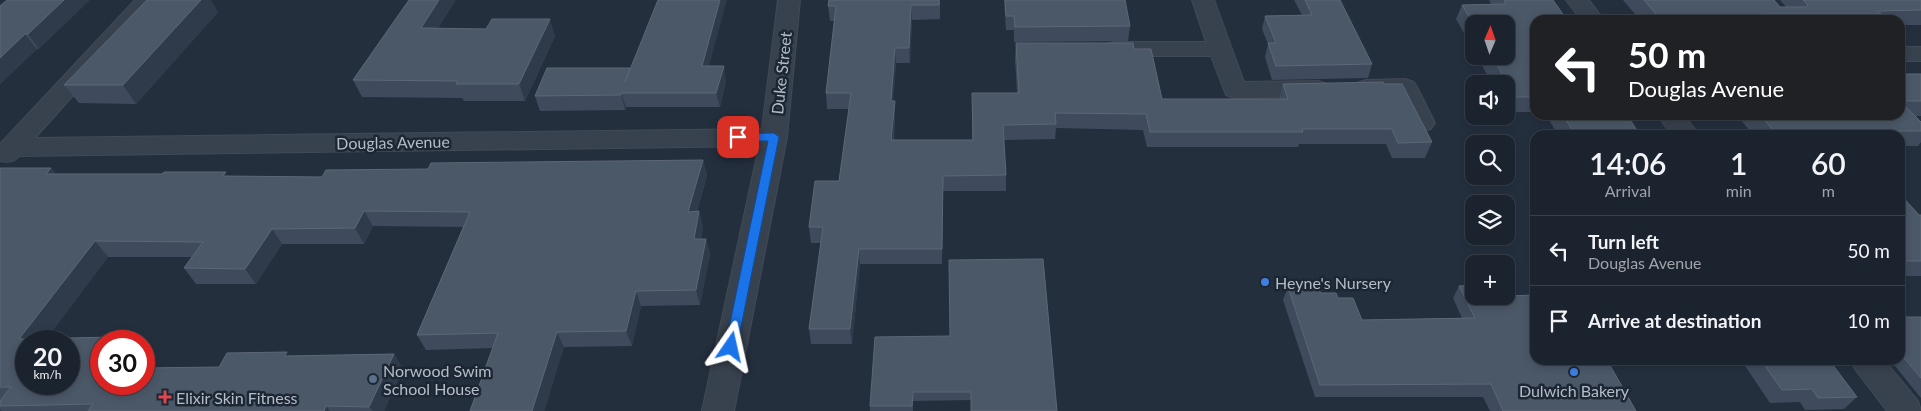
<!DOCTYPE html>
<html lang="en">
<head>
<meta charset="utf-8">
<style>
  body { margin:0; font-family:Lato,sans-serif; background:#282f3a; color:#f1f3f6; height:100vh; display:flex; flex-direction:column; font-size:19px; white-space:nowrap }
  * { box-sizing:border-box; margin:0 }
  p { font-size:16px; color:#a0a4aa }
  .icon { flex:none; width:28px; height:28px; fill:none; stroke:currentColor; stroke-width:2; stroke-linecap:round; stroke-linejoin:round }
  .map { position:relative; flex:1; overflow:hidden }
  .details { position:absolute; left:1530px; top:130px; width:375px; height:235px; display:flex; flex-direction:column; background:#1b232e; border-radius:15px; box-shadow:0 2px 8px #0003,0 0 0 1px #39404a }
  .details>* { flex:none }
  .hud { position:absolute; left:1530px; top:15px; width:375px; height:105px; border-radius:15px; box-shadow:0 2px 8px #0003,0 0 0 1px #39404a; background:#202124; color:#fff; overflow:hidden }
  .needle { width:32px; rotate:2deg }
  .controls { position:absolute; left:1465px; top:15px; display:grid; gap:10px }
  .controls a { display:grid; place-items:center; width:50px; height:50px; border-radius:10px; background:#1b232e; box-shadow:0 2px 8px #0003,0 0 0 1px #39404a; font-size:25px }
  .speed { position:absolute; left:15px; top:330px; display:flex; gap:10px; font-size:25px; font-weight:700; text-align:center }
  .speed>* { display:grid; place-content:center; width:65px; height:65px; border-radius:50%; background:#1b232e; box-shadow:0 2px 8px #0003,0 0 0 1px #39404a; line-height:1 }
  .speed small { font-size:12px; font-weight:400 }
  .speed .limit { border:8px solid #d22; background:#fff; color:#111 }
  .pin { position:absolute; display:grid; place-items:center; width:42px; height:42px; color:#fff; margin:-21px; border-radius:10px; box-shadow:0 2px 8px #0006 }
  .me { position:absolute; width:55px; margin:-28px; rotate:11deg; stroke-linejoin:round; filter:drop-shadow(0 0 4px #0008) }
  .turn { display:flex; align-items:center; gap:18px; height:105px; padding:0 15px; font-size:22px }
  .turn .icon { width:65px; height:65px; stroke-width:2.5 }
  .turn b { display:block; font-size:35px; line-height:42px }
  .eta { display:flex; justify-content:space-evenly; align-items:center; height:85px; text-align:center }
  .eta b { font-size:30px; font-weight:600; line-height:35px }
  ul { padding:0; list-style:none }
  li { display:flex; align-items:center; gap:15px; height:70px; padding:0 15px; border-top:1px solid #39404a }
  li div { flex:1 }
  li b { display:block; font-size:19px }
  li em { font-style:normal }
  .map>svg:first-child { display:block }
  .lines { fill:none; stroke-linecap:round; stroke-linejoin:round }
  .minor-casing { stroke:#414a57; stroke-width:2 }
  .minor { fill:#38414e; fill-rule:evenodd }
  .wall { fill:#3f4b5c }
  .shaded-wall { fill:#2f3b4b }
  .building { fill:#4b5868; stroke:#5c6777; fill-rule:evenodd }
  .route { fill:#1a73e8; stroke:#114b97 }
  .shop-dot { fill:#3f7fe0; stroke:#1d2633; stroke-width:2 }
  .service-dot { fill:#5c6f8a; stroke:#1d2633; stroke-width:2 }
  .health-dot { fill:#e0444e; stroke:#1d2633; stroke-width:2 }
  .labels { text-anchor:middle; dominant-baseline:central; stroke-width:5; stroke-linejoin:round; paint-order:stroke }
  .street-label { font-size:16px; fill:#b4bcc9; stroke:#1d2633 }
  .poi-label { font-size:16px; fill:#b4bcc9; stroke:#1d2633; text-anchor:start }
</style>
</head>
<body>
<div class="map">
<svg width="1921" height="411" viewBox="0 0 1921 411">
  <rect width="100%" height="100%" fill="#242f3e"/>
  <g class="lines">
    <g class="minor-casing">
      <path id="minor" d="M135,0H158L35,138L762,129L778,0H800L787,137L734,411H702L759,146L19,156C14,162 8,163 0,161V144Z
        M1192,0H1214L1244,82L1318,81L1327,84L1330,89L1327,94L1318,97L1235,98L1226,95L1211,56H1114L1106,54L1102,49L1106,44L1114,42H1206Z
        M1566,0H1589L1604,20H1581Z
        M1900,47H1921V61H1900Z
        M1405,79L1414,82L1417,87L1435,123L1431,129L1422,131L1413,129L1396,95L1366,96L1357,93L1354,88L1357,83L1366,80Z
        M1657,115H1684L1699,135H1672Z
        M1850,360H1884L1918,401L1921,411H1887L1855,369Z"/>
    </g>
    <use href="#minor" class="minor"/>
  </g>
  <path class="wall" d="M7,0L39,49H37L0,84Z
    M409,0H455V1L438,28L555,36L525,101H464L462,98L362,97L353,80Z
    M829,0H940V19L912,20L910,63H896L893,101H895V116L894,140H972V93H1017L1015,58L1016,43L1134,49L1162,99H1279L1283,84H1384L1432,142L1425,158H1392L1386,144H1299L1298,147H1147L1143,130L1056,128L1055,139L1004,140L1006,175V191H943L942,264H860L852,344H811L809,329L821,243H811L809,227L839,181L849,109H827L826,93L834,21H830L828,6Z
    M1004,0H1125L1130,26L1128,41L1014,42V30H1006Z
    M1294,0H1340L1372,64L1368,78L1272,80L1265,57L1268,44L1262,29L1265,16L1302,15Z
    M1489,0H1553L1535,20V112H1508L1506,110V84H1492L1477,56H1506L1474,24V51L1456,19L1462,5L1491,4Z
    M1623,0H1774L1780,7H1786L1780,0H1921V25H1900V20H1640Z
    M218,12L136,104L79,103L64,85Z
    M709,66L726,81L720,107H626L625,110L540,111L535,96Z
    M1900,74H1921V116H1916L1921,122V142L1918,146H1900V135H1753L1737,115H1900Z
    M1546,115H1627L1640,135H1558Z
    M703,160L707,176L697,211H699L703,227L701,239H706L710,254L700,305L641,306L632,346L564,347L544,411H470L493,348L426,350L417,335L463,227L373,226L364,244H282L256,284H196L184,268L192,257H108L46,339L101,384L219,367L289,356L394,354L403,369L384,411H2L0,410V168H51L56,174L322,177L428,169Z
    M1900,194L1919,215H1921V276H1900Z
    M1043,259L971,400L913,401V411H870V406L950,336Z
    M1459,286L1507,296L1636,411H1490L1483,397H1315L1283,300L1288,287L1321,293L1338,298L1362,320L1462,318L1453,298Z
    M1900,317H1921V398L1890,360H1900Z
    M1741,360H1829L1857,397L1844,409L1805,410L1800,402L1770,403Z"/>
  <path class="shaded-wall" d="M64,0H90L39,49L28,34Z
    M201,0H211L218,12L136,104L123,85Z
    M439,0H455V1L428,45L421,28Z
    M720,0H727L705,81L702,66Z
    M911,5L912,20L910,63L909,48Z
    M550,19L555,36L525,101L519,84Z
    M25,34L37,49L0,84V58Z
    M895,48L896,63L892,116L891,101Z
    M724,66L726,81L720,107L716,93Z
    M621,93L626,107L625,110L621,95Z
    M895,101V116L892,155L891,140Z
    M703,160L707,176L692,227L688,212Z
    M51,168L64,183L46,174Z
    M364,211L373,226L364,244L355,228Z
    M699,211L703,227L698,254L694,239Z
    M272,229L282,244L256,284L245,269Z
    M706,239L710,254L700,305L696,290Z
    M95,241L108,257L45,341L19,339Z
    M859,249L860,264L852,344L850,329Z
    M636,291L641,306L632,346L626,331Z
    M557,332L564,347L544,411H532Z
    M115,337L118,341H112Z
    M394,354L403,369L384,411H373L369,407Z
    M101,357V376L94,368Z
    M326,406L330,411H324Z"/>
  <path class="building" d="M7,0H64L28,34H25L0,58V6Z
    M147,0H201L123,85H64Z
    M409,0H439L421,28L486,29L492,19H550L519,84H456L458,81L353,80Z
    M658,0H720L702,66H724L716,93H621V95L535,96L547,68H630L625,82Z
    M829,0H939V5H911L909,48H895L891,101H895L891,140H973L972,93H1019L1016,43H1133L1134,49H1151L1162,99H1288L1283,84L1383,82L1384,84H1402L1432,142L1398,143L1392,129H1302L1303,132H1150L1146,114L1055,113L1056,124L1003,125L1006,175L943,176L942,249H859L850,329H809L823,227H809L815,181H839L851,93H826L836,6H828Z
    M1005,0H1125L1130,26L1015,27L1014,16H1006Z
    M1305,0H1340L1372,64L1276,66L1268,43H1276L1265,16L1312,15Z
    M1504,0H1553L1567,20H1535V97H1515L1492,56H1506V24H1474V25L1462,5L1506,4Z
    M1644,0H1774L1780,7H1806L1808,5L1803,0H1921V10L1877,11L1881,14H1766L1770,18L1661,20Z
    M1900,74H1921V101H1900L1921,122V131H1853L1856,135H1777L1760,115H1900Z
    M1563,115H1627L1640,135H1575Z
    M703,160L688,212L699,211L694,239H706L696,290L636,291L626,331L557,332L532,411H470L498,333L417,335L470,212L364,211L355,228L272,229L245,269L184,268L203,242L95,241L19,339L115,337L112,341H101V357L94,368H101V384H144V368L219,367L227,353L287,352L285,356L394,354L369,407L326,406L324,411H88L93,404L0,406V401L11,387H0V168H51L46,174H162L164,172H226L223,176L322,177L326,170L428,169L431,163ZM26,341H69V384H26Z
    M1900,194L1919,215H1921V261H1900Z
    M1043,259L1057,411H971V392H913L912,406H870L875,337L950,336L949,260Z
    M1474,285V296H1506V295L1507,296L1535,295V360H1607L1636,411H1503L1491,384L1320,385L1288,287L1316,286L1321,293H1336L1338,298H1353L1362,320L1475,318L1459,286Z
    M1900,317H1921V378L1900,353Z
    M1761,360H1829L1857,397L1818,398L1812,389L1782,390Z"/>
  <path class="route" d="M774,133L779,137L737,347L736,351L731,352L726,351L725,347L768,141H738L732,137L738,134Z"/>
  <g class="shop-dot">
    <circle cx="1265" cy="282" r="5"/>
    <circle cx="1574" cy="372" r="5"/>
  </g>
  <circle class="service-dot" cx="373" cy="379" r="5"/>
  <path class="health-dot" d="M162.5 389.5h5v5h5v5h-5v5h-5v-5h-5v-5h5z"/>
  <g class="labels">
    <g class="street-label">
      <text transform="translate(781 73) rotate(-84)">Duke Street</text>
      <text transform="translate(393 142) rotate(-1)">Douglas Avenue</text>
    </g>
    <g class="poi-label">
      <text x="1275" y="282">Heyne's Nursery</text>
      <text x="383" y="370">Norwood Swim<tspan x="383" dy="18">School House</tspan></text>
      <text x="1574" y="390" text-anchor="middle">Dulwich Bakery</text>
      <text x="176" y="397">Elixir Skin Fitness</text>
    </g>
  </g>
</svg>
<div class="controls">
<a><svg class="needle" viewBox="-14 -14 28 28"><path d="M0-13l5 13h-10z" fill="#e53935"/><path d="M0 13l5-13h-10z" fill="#a0a4aa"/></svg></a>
<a><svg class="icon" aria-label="sound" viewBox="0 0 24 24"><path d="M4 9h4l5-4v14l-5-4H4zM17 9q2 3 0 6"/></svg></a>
<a><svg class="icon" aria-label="search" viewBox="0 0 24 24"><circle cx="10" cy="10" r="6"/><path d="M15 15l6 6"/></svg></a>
<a><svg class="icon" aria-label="layers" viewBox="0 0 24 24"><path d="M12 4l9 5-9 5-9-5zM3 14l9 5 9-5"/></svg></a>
<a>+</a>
</div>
<div class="speed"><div>20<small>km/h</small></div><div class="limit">30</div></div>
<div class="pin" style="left:738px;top:137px;background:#d93025"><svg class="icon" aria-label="arrive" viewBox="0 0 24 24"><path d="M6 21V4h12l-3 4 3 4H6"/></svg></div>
<svg class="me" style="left:731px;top:347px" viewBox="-20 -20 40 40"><path d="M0-17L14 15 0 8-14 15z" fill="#1a73e8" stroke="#fff" stroke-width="4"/></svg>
<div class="hud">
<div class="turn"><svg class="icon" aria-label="left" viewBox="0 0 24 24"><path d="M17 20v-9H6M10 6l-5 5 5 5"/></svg><div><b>50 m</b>Douglas Avenue</div></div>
</div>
<section class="details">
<div class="eta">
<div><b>14:06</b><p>Arrival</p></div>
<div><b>1</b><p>min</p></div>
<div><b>60</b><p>m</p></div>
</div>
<ul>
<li><svg class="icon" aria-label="left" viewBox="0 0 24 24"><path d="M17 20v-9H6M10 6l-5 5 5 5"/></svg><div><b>Turn left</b><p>Douglas Avenue</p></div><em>50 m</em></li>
<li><svg class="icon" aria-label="arrive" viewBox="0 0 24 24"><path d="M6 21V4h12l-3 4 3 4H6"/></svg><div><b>Arrive at destination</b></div><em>10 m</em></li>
</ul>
</section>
</div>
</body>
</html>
